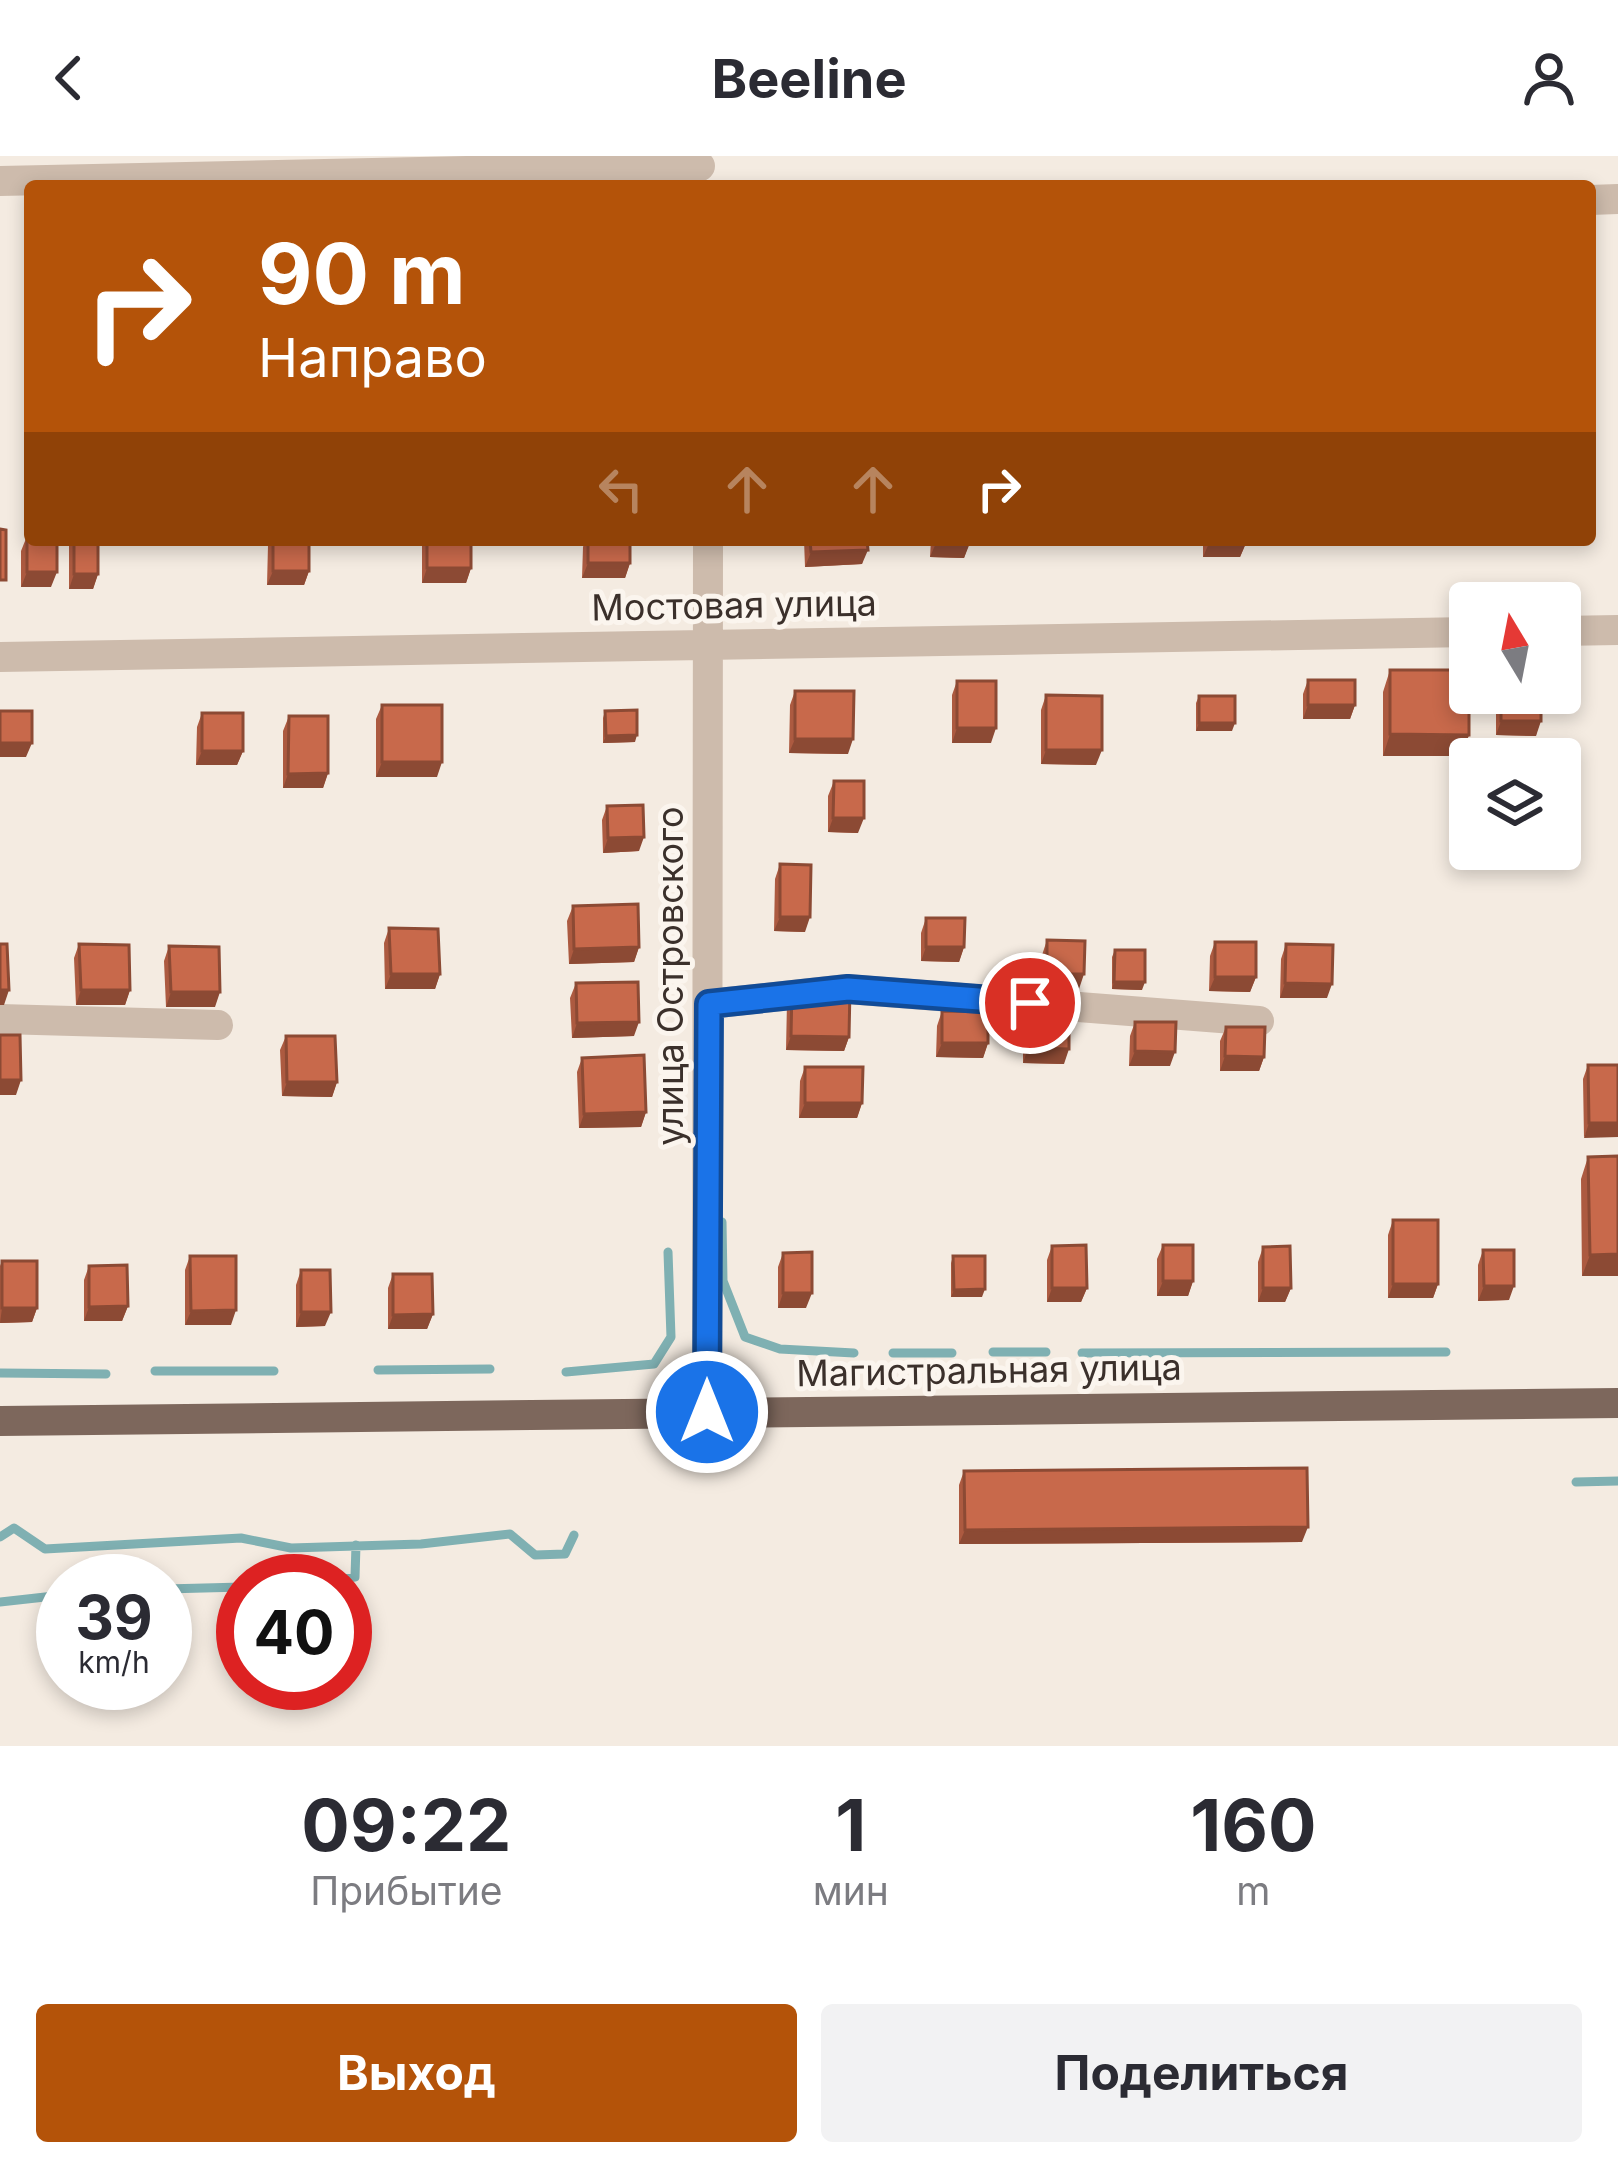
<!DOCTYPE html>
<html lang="ru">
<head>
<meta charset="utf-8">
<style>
  body { margin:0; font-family:Inter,sans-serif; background:#f2f2f3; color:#2b2b33; height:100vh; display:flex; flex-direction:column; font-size:45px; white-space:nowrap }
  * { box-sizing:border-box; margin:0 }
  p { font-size:39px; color:#7c7c81 }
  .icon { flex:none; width:66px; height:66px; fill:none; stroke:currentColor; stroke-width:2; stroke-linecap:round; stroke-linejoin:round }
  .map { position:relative; height:1590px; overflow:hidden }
  .panel { display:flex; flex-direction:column; background:#fff; flex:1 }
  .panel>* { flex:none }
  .hud { position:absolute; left:24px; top:24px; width:1572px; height:366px; border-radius:12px; box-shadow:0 6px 18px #0003; background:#b45309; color:#fff; overflow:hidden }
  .needle { width:78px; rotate:350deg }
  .tools { position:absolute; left:1449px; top:426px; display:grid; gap:24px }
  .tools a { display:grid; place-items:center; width:132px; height:132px; border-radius:12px; background:#fff; box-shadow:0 6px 18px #0003; font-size:60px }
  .speed { position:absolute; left:36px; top:1398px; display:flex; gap:24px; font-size:60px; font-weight:700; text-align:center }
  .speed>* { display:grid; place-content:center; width:156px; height:156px; border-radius:50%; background:#fff; box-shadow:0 6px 18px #0003; line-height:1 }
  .speed small { font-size:30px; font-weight:400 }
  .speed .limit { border:18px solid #d22; background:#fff; color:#111 }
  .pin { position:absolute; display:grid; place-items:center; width:102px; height:102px; color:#fff; margin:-51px; border:6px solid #fff; border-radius:50%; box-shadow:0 3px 12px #0007 }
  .me { position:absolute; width:132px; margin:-66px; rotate:0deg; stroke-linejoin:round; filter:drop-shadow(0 0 9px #0008) }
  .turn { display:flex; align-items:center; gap:42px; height:252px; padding:0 36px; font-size:54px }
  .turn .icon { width:156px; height:156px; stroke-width:2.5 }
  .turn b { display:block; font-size:84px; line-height:102px }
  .lanes { display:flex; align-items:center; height:114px; padding:0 36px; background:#0003; justify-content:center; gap:60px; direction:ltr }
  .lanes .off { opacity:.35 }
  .eta { display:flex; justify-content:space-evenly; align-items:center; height:204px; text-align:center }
  .eta b { font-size:72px; font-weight:700; line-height:84px }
  .primary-button { display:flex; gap:24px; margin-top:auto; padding:24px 36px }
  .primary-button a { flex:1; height:138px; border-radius:12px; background:#b45309; color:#fff; font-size:48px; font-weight:700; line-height:138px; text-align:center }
  .primary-button a+a { background:#f2f2f3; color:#2b2b33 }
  header { display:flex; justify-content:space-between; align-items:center; height:156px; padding:0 36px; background:#fff; font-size:54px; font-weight:700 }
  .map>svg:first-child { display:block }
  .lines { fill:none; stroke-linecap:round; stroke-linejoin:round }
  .stream { stroke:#7fb0b2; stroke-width:9 }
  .minor { stroke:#cdbbac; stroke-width:30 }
  .major { stroke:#7d675c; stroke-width:30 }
  .wall { fill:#ac5a40 }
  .shaded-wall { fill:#8c4a34 }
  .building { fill:#c8694b; stroke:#8c4a34; stroke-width:3 }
  .route-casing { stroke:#114b97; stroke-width:30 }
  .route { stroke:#1a73e8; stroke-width:21 }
  .labels { text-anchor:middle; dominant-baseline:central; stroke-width:10; stroke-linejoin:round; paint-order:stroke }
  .street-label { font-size:36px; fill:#3b302b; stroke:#fbf5ee }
</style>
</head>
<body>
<header><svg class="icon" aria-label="back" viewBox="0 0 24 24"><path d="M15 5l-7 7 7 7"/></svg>Beeline<svg class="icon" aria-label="person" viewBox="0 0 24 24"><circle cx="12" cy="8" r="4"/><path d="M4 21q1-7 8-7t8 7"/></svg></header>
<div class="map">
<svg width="1618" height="1590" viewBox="0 0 1618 1590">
  <rect width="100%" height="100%" fill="#f4ebe1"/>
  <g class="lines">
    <path class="stream" d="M722,1066L723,1125L745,1181L780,1193L854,1197
      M993,1196H1046
      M893,1197H952
      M1082,1197L1446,1196
      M378,1214L490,1213
      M155,1215H274
      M566,1216L654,1208L671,1181L668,1096
      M0,1217L106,1218
      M1576,1326L1618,1325
      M0,1381L14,1372L45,1393L241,1382L291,1392L421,1388L510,1378L535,1399L565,1398L574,1379
      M327,1425L355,1421L356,1389
      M165,1433L243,1431
      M0,1446L63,1439"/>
    <path class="minor" d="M0,25L700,10
      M1590,44L1618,43
      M1560,475L1618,474
      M0,501L1470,476
      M709,848L847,833L1259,865
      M0,863L218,869
      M707,1256L708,384"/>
    <path class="major" d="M0,1265L1618,1247"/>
  </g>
  <path class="wall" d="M27,380L51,431H21V395Z
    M69,384H98V418L93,433H69Z
    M270,384H309V415L304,429H267L268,389Z
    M422,384H471V412L466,427H422Z
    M585,384H630V407L625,422H582L583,391Z
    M804,384H867L862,408L805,411Z
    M931,384H970L964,402L930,401Z
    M1203,384H1246V387L1240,401H1203Z
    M1390,514L1469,579L1461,600H1383V536Z
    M1308,524L1355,549L1350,563H1303V538Z
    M957,525L991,587H952V539Z
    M795,535L848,598L789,597L790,549Z
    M1496,537H1541L1536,580L1496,579Z
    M1046,539L1096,609L1041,608V554Z
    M1199,540L1232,575H1196V547Z
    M382,549L437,621H376V563Z
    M605,555L635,586L603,587V562Z
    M202,557L243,595L237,609H196L197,571Z
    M289,560L328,617L323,632H283V575Z
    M834,625L858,677L828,676V640Z
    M607,650L639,695L603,697L602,664Z
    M780,708L805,776L774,775L775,723Z
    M573,750L639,791L634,806L569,808L567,765Z
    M926,762L964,791L959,806L921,805V777Z
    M389,772L440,818L435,833H385L384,787Z
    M1047,784L1079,833H1041L1042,799Z
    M1215,786L1256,821L1250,836L1209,835L1210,800Z
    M79,788L130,834L125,849H76L74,802Z
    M1286,788L1327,842H1280L1281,803Z
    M169,790L215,851H166L164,805Z
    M1115,794L1142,834L1112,833V801Z
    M576,827L634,880L572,882L570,842Z
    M792,832L849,881L844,895L786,894L787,846Z
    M942,855L988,887L983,902L936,901L937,870Z
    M1029,858L1064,908L1023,907V872Z
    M1135,866L1170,910H1129L1130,880Z
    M1226,871L1264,901L1259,915H1220V885Z
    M286,880L337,926L332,941L282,940L280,894Z
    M582,902L646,956L641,971L579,972L577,916Z
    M1588,909H1618L1584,982L1583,923Z
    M805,911L862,947L857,962H799L800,925Z
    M1618,1000V1120H1582L1581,1023L1588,1001Z
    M1393,1064L1438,1128L1433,1142H1388V1079Z
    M1163,1089L1193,1125L1188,1140H1157V1103Z
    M1052,1090L1087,1132L1081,1146H1047V1104Z
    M1263,1091L1291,1132L1285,1146H1258V1106Z
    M1483,1094L1509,1144L1478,1145V1109Z
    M783,1097L806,1152H778V1111Z
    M190,1100L231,1169H185V1114Z
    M953,1100L982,1141H951V1107Z
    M2,1105L37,1152L32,1166L0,1167V1110Z
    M89,1110L128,1150L122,1165H84V1124Z
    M301,1114L325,1170L296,1171V1129Z
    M393,1118L433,1158L427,1173H388V1132Z
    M964,1315L1302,1386L959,1388V1329Z"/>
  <path class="shaded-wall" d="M1250,384H1328L1327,388H1248Z
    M936,387H970L964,402L930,401Z
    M1209,387H1246L1240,401H1203Z
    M868,394L862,408L805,411L811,396Z
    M588,407H630L625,422H582Z
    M427,412H471L466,427H422Z
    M273,415H309L304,429H267Z
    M27,416H57L51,431H21Z
    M74,418H98L93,433H69Z
    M1308,549H1355L1350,563H1303Z
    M1501,565H1541L1536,580L1496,579Z
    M1199,567H1235L1232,575H1196Z
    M957,572H996L991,587H952Z
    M1390,578L1469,579L1461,600H1383Z
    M637,579L635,586L603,587L606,580Z
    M795,583H853L848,598L789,597Z
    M0,587H32L26,601H0Z
    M1046,594H1102L1096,609L1041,608Z
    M202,595H243L237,609H196Z
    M382,606H442L437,621H376Z
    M328,617L323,632H283L288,618Z
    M833,662H864L858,677L828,676Z
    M644,681L639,695L603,697L608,682Z
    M780,761H810L805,776L774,775Z
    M639,791L634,806L569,808L574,793Z
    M926,791H964L959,806L921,805Z
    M391,818H440L435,833H385Z
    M1047,818H1084L1079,833H1041Z
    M1215,821H1256L1250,836L1209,835Z
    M1114,826H1145L1142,834L1112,833Z
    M1285,827L1332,828L1327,842H1280Z
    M0,834H9L4,849H0Z
    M81,834H130L125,849H76Z
    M171,836H220L215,851H166Z
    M639,866L634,880L572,882L577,867Z
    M791,880L849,881L844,895L786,894Z
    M942,887H988L983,902L936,901Z
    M1028,892L1069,893L1064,908L1023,907Z
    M1135,895L1175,896L1170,910H1129Z
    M1225,900L1264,901L1259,915H1220Z
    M0,924H21L16,939H0Z
    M287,926H337L332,941L282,940Z
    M805,947H862L857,962H799Z
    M646,956L641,971L579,972L584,958Z
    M1589,967H1618V981L1584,982Z
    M1618,1098V1120H1582L1590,1099Z
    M1163,1125H1193L1188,1140H1157Z
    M1393,1128H1438L1433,1142H1388Z
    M1484,1130H1514L1509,1144L1478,1145Z
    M1052,1132H1087L1081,1146H1047Z
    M1263,1132H1291L1285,1146H1258Z
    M985,1133L982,1141H951L954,1134Z
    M783,1137H812L806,1152H778Z
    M128,1150L122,1165H84L89,1151Z
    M2,1152H37L32,1166L0,1167Z
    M236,1154L231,1169H185L191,1155Z
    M301,1156H331L325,1170L296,1171Z
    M433,1158L427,1173H388L393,1159Z
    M1308,1371L1302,1386L959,1388L965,1374Z"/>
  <path class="building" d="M29,105L30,132H28Z
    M0,373L6,374V424H0Z
    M27,380H30V384H57V416H27Z
    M74,384H98V418H74Z
    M273,384H309V415H273Z
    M427,384H471V412H427Z
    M588,384H630V407H588Z
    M810,384H867L868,394L811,396Z
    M936,384H970V387H936Z
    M1209,384H1246V387H1209Z
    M1390,514H1469V579L1390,578Z
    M1308,524H1355V549H1308Z
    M957,525H996V572H957Z
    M795,535H854L853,583H795Z
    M1501,537H1541V565H1501Z
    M1046,539L1102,540V594H1046Z
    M1199,540H1235V567H1199Z
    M382,549H442V606H382Z
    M637,554V579L606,580L605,555Z
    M0,555H32V587H0Z
    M202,557H243V595H202Z
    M289,560H328V617L288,618Z
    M834,625H864V662H833Z
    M643,649L644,681L608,682L607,650Z
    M780,708L811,709L810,761H780Z
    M638,748L639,791L574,793L573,750Z
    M926,762H965L964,791H926Z
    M389,772L438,773L440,818H391Z
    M1047,784L1085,785L1084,818H1047Z
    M1215,786H1256V821H1215Z
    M0,788H7L9,834H0Z
    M79,788L129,789L130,834H81Z
    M1286,788L1333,789L1332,828L1285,827Z
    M169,790L219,791L220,836H171Z
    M1115,794H1145V826H1114Z
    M638,826L639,866L577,867L576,827Z
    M792,832H850L849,881L791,880Z
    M942,855L988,856V887H942Z
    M1029,858L1069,859V893L1028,892Z
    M1135,866H1176L1175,896L1135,895Z
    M1226,871H1265L1264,901L1225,900Z
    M0,879H20L21,924H0Z
    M286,880H335L337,926H287Z
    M644,899L646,956L584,958L582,902Z
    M1588,909H1618V967H1589Z
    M805,911H863L862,947H805Z
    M1618,1000V1098L1590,1099L1588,1001Z
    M1393,1064H1438V1128H1393Z
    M1086,1089L1087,1132H1052V1090Z
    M1163,1089H1193V1125H1163Z
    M1290,1090L1291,1132H1263V1091Z
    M1483,1094H1514V1130H1484Z
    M812,1096V1137H783V1097Z
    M190,1100H236V1154L191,1155Z
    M953,1100H985V1133L954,1134Z
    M2,1105H37V1152H2Z
    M127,1109L128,1150L89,1151V1110Z
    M301,1114H330L331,1156H301Z
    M393,1118H432L433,1158L393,1159Z
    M1307,1312L1308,1371L965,1374L964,1315Z"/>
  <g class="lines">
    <g class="route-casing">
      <path id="route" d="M707,1256L709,848L848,833L1030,847"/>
    </g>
    <use href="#route" class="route"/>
  </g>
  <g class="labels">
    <g class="street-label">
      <text transform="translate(734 449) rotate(-1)">Мостовая улица</text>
      <text transform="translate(670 820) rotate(-90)">улица Островского</text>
      <text transform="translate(989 1214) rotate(-1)">Магистральная улица</text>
    </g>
  </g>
</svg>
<div class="tools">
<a><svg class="needle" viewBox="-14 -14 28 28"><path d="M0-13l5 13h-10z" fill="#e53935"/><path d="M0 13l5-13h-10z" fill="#7c7c81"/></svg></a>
<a><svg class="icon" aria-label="layers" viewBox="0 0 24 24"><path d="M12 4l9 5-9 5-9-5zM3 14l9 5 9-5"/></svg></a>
</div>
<div class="speed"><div>39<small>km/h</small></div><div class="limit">40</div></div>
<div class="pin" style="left:1030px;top:847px;background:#d93025"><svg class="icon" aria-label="arrive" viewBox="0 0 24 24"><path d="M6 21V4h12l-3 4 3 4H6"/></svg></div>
<svg class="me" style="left:707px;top:1256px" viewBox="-20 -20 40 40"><circle r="17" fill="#1a73e8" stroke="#fff" stroke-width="3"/><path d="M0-11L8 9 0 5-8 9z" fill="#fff"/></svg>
<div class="hud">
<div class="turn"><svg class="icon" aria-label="right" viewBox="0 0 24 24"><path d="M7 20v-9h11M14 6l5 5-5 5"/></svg><div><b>90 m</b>Направо</div></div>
<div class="lanes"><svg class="icon off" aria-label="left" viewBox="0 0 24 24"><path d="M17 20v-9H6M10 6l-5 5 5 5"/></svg><svg class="icon off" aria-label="ahead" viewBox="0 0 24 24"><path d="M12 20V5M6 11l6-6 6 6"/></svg><svg class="icon off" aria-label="ahead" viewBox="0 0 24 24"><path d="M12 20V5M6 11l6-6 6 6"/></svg><svg class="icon" aria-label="right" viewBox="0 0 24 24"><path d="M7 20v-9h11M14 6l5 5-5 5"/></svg></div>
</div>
</div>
<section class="panel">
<div class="eta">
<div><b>09:22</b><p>Прибытие</p></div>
<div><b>1</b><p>мин</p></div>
<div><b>160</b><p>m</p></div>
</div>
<div class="primary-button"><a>Выход</a><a>Поделиться</a></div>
</section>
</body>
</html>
